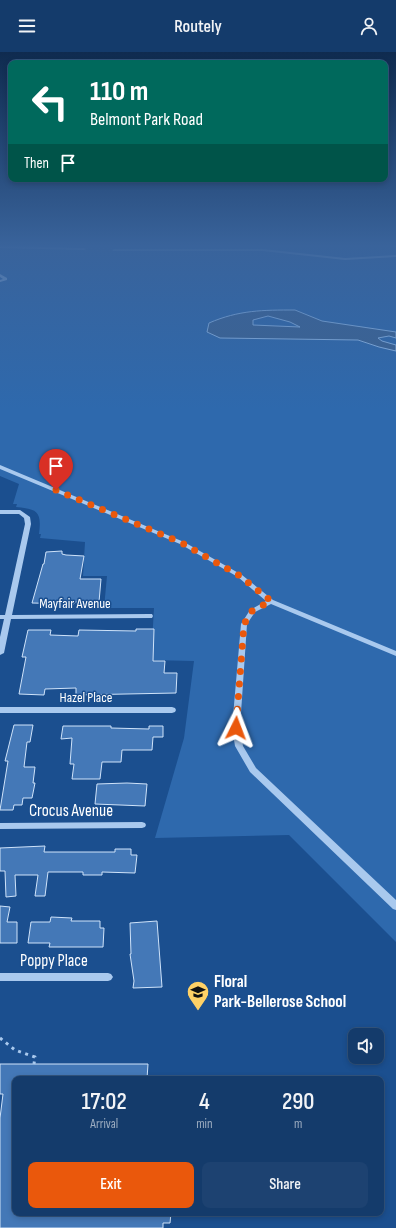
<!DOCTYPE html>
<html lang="en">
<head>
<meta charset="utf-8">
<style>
  body { margin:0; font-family:"Sofia Sans Condensed",sans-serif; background:#1d4271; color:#f1f3f6; height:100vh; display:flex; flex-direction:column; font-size:15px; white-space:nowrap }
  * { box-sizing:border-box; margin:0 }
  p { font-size:13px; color:#9dadc1 }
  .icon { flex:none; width:22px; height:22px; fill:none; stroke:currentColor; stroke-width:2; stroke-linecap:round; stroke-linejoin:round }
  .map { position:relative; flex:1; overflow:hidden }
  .panel { position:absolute; left:12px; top:1024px; width:372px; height:140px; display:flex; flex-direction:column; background:#143b6b; border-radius:8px; box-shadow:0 2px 6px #0003,0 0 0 1px #33557e }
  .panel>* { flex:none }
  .top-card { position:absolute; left:8px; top:8px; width:380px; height:122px; border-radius:8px; box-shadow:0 2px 6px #0003,0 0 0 1px #33557e; background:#00695c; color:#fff; overflow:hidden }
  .buttons { position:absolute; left:348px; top:976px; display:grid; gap:8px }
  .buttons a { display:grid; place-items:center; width:36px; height:36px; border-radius:8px; background:#143b6b; box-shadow:0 2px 6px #0003,0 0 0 1px #33557e; font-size:20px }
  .pin { position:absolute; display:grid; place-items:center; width:34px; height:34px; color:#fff; margin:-41px -17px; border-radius:50% 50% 50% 0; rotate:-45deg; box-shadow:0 0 4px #0007 }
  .pin .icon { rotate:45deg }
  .me { position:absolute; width:44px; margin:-22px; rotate:3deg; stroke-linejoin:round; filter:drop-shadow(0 0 3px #0008) }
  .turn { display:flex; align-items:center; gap:14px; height:84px; padding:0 16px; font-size:18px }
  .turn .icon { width:52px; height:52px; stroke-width:2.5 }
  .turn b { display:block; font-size:28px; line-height:34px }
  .then { display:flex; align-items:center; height:38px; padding:0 16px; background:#0003; gap:8px; font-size:15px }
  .eta { display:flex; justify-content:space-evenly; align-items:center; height:68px; text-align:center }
  .eta b { font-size:24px; font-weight:600; line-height:28px }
  .button { display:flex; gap:8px; margin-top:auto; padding:8px 16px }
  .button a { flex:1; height:46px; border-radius:8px; background:#ea580c; color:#fff; font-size:16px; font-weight:600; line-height:46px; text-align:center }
  .button a+a { background:#1d4271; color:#f1f3f6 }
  header { display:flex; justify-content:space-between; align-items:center; height:52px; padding:0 16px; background:#143b6b; font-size:18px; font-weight:600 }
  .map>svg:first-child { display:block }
  .green { fill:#2e69ad }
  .water { fill:#3c6290; stroke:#9cc4f0; fill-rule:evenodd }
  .building { fill:#4478b7; stroke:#cfe3fa }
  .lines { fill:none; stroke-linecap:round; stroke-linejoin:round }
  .minor-tunnel { stroke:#3d69a0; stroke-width:4; stroke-dasharray:4 2; stroke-linecap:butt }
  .path { stroke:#a9c9ee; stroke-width:3; stroke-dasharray:3 4.5; stroke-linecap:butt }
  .minor { fill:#a9c9ee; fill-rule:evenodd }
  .route { stroke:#ea580c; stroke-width:7; stroke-dasharray:0 12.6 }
  .labels { text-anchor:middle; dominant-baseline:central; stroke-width:3; stroke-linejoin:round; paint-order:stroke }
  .street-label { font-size:14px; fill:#fff; stroke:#1b4f8f }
  .near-street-label { font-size:17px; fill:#fff; stroke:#1b4f8f }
  .near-poi-label { font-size:17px; font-weight:bold; fill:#fff; stroke:#1b4f8f; text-anchor:start }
</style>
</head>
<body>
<header><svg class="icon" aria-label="menu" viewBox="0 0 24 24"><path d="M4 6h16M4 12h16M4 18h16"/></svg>Routely<svg class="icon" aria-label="person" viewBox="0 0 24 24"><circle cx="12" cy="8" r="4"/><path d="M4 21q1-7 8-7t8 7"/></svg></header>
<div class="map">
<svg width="396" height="1176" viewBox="0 0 396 1176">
  <rect width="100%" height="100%" fill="#1b4f8f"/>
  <path class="green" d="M0,193H396V890L289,783L155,786L184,686L194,609L151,608L154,556H104L107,524H83L85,490L40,486L41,482H39C42,459 37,457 16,455L17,452H13L19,432L0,424Z"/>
  <path class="water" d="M295,258L322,269L396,280V286L389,284L378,286L382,289L396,293V299L379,295L358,288L220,286L207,280L209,271C239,258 263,258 295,258ZM268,264L290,270L300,275L253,273V268Z"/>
  <path class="building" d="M62,499V502L66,503L84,504L80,527H101L99,550H74V552L32,551L43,512H44L46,500Z
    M136,577H154L153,609H165L164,621H177L176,641L76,643V636L45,637L44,643L19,642L26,605H22L28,578H51L50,583L78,584L79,578L136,579Z
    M14,673H33L30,690H27L24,715H35L33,731H35L32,746H23L22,753H14L13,758H0L8,709H5Z
    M63,674H111V676L149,677V674H163V685H153L152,698H122L121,710H102L100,727H72L74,712H70L72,686L61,687Z
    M127,731L147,732L145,754L95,752L97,732Z
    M45,794L44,800H115V797H131V803H137L135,821L102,820V823H83V820H48L45,844H35L38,823H15L16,844L6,845L5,819H0V796Z
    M0,854L10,855L7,870H17V891H0Z
    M51,865L72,866L71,869H100V876H104L103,895H49L50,891H28L31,870H50Z
    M157,869L162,935L133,936L134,929L130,902H131L130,871Z
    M0,1012H148L147,1027H15V1161H171L170,1171H163V1176H0V1066L3,1042H0Z"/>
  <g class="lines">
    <path class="minor-tunnel" d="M84,197L114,198"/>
    <path class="path" d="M0,986L15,998L35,1005L34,1012"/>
    <path class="minor" d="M390,193H396V195L391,194Z
      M0,194L84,196L86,197L84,198L0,196Z
      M114,197H263L345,206L396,203V205L345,208L263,199H113L112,198Z
      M0,222L7,226V228L0,230V228L3,227L0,225Z
      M0,413L184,490L242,523L273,548L396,599V604L271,552L255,560L247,572L240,676L243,694L256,716L396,848V858L393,857L250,720L235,694L232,676L241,572L250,558L266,549L238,525L180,492L0,417Z
      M0,458H20L30,465L31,472L12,563L150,562H152L153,564L152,566L11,567L4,601L0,603V585L4,567H0V563H5L25,472L24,466L19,462H0Z
      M0,655H172L175,656L176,658L175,660L172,661H0Z
      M142,770L145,771L146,773L145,775L142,776L0,777V771Z
      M0,921H108L111,922L113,925L111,928L108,929H0Z"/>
  </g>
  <linearGradient id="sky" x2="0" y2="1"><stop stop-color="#0f2b4f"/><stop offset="0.54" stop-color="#39639b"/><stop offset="1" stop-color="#39639b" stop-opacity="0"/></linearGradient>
  <rect width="396" height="358" fill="url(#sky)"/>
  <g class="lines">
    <path class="route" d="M56,438L182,491L240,524L271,549L252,559L244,572L236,676"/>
  </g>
  <defs>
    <g id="school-pin" transform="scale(1.15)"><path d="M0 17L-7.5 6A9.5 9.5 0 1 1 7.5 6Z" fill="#ffd166" stroke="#1b4f8f"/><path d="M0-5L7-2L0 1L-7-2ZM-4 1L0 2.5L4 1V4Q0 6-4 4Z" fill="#111"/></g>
  </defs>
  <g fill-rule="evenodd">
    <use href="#school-pin" x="198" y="940"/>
  </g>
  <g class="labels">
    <g class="street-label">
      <text x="75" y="551">Mayfair Avenue</text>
      <text x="86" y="645">Hazel Place</text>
    </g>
    <g class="near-street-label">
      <text x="71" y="759">Crocus Avenue</text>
      <text x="54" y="909">Poppy Place</text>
    </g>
    <g class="near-poi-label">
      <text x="214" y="930">Floral<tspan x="214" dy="20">Park-Bellerose School</tspan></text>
    </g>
  </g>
</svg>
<div class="buttons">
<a><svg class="icon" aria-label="sound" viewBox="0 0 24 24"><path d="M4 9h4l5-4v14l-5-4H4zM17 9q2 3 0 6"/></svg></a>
</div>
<div class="pin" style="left:56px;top:438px;background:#d93025"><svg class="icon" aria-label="arrive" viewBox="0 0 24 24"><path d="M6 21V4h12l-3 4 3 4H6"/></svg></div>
<svg class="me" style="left:236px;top:676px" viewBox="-20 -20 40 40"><path d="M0-17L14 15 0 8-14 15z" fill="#ea580c" stroke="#fff" stroke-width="4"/></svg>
<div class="top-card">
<div class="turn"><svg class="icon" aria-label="left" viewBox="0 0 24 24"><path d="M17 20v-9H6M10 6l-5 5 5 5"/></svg><div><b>110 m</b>Belmont Park Road</div></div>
<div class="then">Then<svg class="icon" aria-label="arrive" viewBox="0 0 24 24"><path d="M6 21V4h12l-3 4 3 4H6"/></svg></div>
</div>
<section class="panel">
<div class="eta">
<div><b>17:02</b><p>Arrival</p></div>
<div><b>4</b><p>min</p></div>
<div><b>290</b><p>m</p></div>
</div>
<div class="button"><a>Exit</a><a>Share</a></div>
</section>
</div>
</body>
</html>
